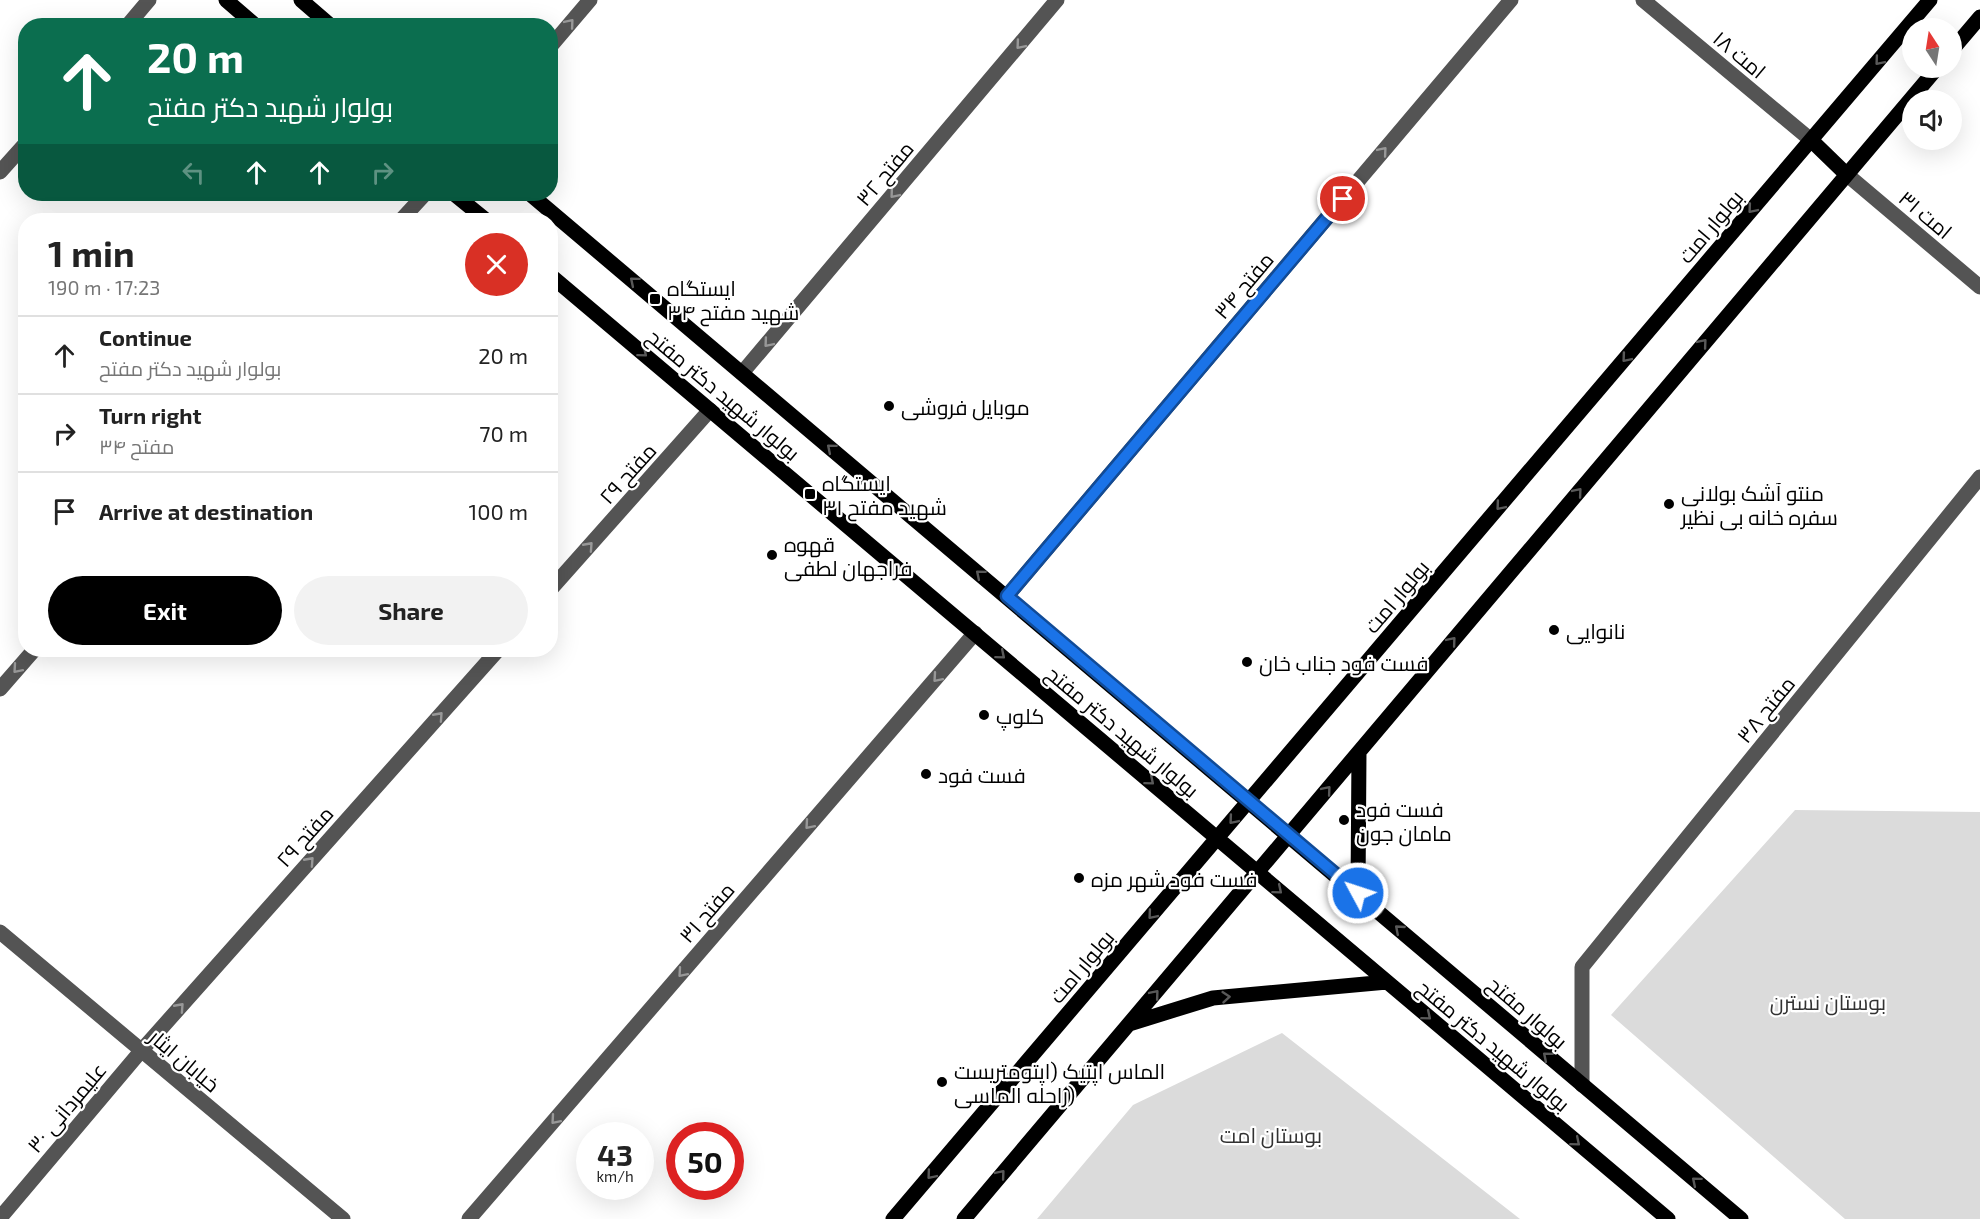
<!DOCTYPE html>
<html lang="en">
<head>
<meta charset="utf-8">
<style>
  body { margin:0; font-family:"Exo 2",Cairo,sans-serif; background:#f2f2f2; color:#222; height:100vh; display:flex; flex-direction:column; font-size:22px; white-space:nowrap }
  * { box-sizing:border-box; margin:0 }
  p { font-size:20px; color:#767676 }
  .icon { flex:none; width:33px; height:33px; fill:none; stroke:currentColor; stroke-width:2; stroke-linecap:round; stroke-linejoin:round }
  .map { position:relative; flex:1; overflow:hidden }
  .sheet { position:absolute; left:18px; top:213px; width:540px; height:444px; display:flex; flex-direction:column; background:#fff; border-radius:24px; box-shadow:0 6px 24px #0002 }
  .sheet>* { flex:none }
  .banner { position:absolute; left:18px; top:18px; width:540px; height:183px; border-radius:24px; box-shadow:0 6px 24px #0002; background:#0b6e4f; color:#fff; overflow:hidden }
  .needle { width:39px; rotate:348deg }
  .fabs { position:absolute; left:1902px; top:18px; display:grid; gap:12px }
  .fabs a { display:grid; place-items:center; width:60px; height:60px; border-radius:50%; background:#fff; box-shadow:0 6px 24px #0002; font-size:30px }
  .speed { position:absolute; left:576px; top:1122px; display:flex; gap:12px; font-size:30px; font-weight:700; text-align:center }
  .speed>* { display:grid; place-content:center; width:78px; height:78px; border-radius:50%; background:#fff; box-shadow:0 6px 24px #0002; line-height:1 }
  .speed small { font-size:15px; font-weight:400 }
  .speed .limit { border:9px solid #d22; background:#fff; color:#111 }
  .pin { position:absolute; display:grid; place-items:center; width:51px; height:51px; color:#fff; margin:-26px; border:3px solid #fff; border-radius:50%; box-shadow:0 2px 6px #0007 }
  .me { position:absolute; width:66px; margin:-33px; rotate:310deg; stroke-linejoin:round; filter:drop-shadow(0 0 4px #0008) }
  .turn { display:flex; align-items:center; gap:21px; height:126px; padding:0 30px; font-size:27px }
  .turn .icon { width:78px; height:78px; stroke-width:2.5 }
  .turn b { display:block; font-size:42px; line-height:51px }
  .lanes { display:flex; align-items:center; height:57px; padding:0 30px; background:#0003; justify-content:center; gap:30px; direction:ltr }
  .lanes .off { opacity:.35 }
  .round { display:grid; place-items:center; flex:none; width:63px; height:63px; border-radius:32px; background:#f2f2f2 }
  .headline { display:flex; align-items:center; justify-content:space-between; height:102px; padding:0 30px }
  h1 { font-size:36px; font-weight:700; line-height:45px }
  .cta { display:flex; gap:12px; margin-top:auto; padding:12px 30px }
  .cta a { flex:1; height:69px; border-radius:36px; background:#000; color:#fff; font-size:24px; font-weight:700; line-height:69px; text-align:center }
  .cta a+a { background:#f2f2f2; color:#222 }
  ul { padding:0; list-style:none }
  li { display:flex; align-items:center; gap:18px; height:78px; padding:0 30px; border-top:2px solid #e0e0e0 }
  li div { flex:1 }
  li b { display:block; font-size:22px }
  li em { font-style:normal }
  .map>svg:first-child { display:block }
  .green { fill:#dbdbdb }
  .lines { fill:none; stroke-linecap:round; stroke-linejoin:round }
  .minor { stroke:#545454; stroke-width:15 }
  .major { stroke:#000; stroke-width:15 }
  .oneway { stroke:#989898 }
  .oneway2 { stroke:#595959 }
  .route-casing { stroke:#114b97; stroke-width:15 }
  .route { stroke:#1a73e8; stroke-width:10 }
  .poi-dot { fill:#000; stroke:#fff; stroke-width:2 }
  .labels { text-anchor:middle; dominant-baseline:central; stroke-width:4.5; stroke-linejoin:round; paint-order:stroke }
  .street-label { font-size:21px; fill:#000; stroke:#fff }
  .poi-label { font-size:21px; fill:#000; stroke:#fff; text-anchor:start }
  .park-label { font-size:21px; fill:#323232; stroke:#fff }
</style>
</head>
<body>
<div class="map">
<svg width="1980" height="1219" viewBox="0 0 1980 1219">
  <rect width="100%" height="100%" fill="#fff"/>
  <path class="green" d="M1795,810L1980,812V1219H1845L1611,1015Z
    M1282,1033L1520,1219H1037L1133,1105Z"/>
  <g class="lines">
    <path class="minor" d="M1643,0L1811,140
      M127,26L149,0
      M550,47L590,0
      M0,172L26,143
      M1845,173L1980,287
      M401,220L425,194
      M742,373L1057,0
      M550,590L710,410
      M1007,596L1511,0
      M0,689L34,650
      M0,932L343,1219
      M1582,1085V967L1980,477
      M0,1218L141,1051L498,650
      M469,1219L975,633"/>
    <path class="major" d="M226,0L256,26
      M301,0L331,26
      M1952,50L1980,17
      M1811,140L1845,173
      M454,194L486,220
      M530,194L1741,1219
      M550,275L1668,1219
      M1358,893L1359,752
      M1129,1024L1213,998L1387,982
      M893,1219L1930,0
      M964,1219L1937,68"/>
  </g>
  <defs><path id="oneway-chevron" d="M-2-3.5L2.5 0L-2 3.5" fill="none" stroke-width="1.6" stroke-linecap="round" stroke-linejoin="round" transform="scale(1.5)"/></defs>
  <g class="oneway">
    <use href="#oneway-chevron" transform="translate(570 23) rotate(-50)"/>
    <use href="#oneway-chevron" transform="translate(1020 45) rotate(130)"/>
    <use href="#oneway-chevron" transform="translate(1383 151) rotate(-50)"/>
    <use href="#oneway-chevron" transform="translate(894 194) rotate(130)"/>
    <use href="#oneway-chevron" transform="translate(768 343) rotate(130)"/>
    <use href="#oneway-chevron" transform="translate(589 546) rotate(-48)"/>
    <use href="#oneway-chevron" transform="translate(17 669) rotate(131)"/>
    <use href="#oneway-chevron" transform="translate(937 678) rotate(131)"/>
    <use href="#oneway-chevron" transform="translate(439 716) rotate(-48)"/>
    <use href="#oneway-chevron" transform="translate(809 825) rotate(131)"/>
    <use href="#oneway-chevron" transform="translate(310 861) rotate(-48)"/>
    <use href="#oneway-chevron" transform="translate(682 973) rotate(131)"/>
    <use href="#oneway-chevron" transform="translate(180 1007) rotate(-48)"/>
    <use href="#oneway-chevron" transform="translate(555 1120) rotate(131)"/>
  </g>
  <g class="oneway2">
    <use href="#oneway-chevron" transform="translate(1879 61) rotate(130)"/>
    <use href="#oneway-chevron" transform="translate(1752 209) rotate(130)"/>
    <use href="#oneway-chevron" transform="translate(634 281) rotate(-140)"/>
    <use href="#oneway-chevron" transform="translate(1703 343) rotate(-50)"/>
    <use href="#oneway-chevron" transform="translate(643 353) rotate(40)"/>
    <use href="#oneway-chevron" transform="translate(1626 358) rotate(130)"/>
    <use href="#oneway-chevron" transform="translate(831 448) rotate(-140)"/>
    <use href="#oneway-chevron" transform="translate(1578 492) rotate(-50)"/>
    <use href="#oneway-chevron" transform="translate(1500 506) rotate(130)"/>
    <use href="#oneway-chevron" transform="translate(980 574) rotate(-140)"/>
    <use href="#oneway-chevron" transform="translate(1452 641) rotate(-50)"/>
    <use href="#oneway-chevron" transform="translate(1001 655) rotate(40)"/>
    <use href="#oneway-chevron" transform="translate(1150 781) rotate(40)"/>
    <use href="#oneway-chevron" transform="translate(1327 790) rotate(-50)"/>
    <use href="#oneway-chevron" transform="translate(1233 820) rotate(130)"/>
    <use href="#oneway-chevron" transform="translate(1278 890) rotate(40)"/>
    <use href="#oneway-chevron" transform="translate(1152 915) rotate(130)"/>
    <use href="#oneway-chevron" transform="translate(1399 929) rotate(-139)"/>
    <use href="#oneway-chevron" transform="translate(1155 994) rotate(-50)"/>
    <use href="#oneway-chevron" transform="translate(1226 997) rotate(-5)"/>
    <use href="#oneway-chevron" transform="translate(1427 1016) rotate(40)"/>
    <use href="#oneway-chevron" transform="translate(1547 1056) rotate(-140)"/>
    <use href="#oneway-chevron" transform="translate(1576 1142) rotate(40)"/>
    <use href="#oneway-chevron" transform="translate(1001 1174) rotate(-50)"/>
    <use href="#oneway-chevron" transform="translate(931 1175) rotate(130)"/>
    <use href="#oneway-chevron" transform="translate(1696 1181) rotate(-140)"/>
  </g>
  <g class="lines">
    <g class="route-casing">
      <path id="route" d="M1343,199L1007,596L1358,893"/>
    </g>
    <use href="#route" class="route"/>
  </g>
  <g class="poi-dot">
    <rect x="649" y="293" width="12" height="12" rx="3"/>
    <circle cx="889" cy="406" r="6"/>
    <rect x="804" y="488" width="12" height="12" rx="3"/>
    <circle cx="1669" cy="504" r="6"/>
    <circle cx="772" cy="555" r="6"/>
    <circle cx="1554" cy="630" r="6"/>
    <circle cx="1247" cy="662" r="6"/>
    <circle cx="984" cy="715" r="6"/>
    <circle cx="926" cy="774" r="6"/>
    <circle cx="1344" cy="820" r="6"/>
    <circle cx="1079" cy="878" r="6"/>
    <circle cx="942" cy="1082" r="6"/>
  </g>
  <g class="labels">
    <g class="street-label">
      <text transform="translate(1740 54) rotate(40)">امت ۱۸</text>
      <text transform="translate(884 173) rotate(-50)">مفتح ۳۲</text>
      <text transform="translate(1926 214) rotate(40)">امت ۳۱</text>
      <text transform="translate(1710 226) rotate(-50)">بولوار امت</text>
      <text transform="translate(1243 285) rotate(-50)">مفتح ۳۴</text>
      <text transform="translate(724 394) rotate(40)">بولوار شهید دکتر مفتح</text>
      <text transform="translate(627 473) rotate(-48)">مفتح ۲۹</text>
      <text transform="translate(1396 596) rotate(-50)">بولوار امت</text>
      <text transform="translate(1765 709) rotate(-51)">مفتح ۳۸</text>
      <text transform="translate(1123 731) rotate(40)">بولوار شهید دکتر مفتح</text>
      <text transform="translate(304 836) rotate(-48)">مفتح ۲۹</text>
      <text transform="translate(706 912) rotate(-49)">مفتح ۳۱</text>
      <text transform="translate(1081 966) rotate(-50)">بولوار امت</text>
      <text transform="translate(1528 1012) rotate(41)">بولوار مفتح</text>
      <text transform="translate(1494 1045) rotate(40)">بولوار شهید دکتر مفتح</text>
      <text transform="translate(185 1060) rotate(40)">خیابان ایثار</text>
      <text transform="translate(66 1107) rotate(-50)">علیمردانی ۳۰</text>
    </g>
    <g class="poi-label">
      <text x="667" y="287">ایستگاه<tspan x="667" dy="24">شهید مفتح ۳۴</tspan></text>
      <text x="901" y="406">موبایل فروشی</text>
      <text x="822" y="482">ایستگاه<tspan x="822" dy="24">شهید مفتح ۳۱</tspan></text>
      <text x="1681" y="492">منتو آشک بولانی<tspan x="1681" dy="24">سفره خانه بی نظیر</tspan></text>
      <text x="784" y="543">قهوه<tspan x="784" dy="24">فراجهان لطفی</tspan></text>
      <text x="1566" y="630">نانوایی</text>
      <text x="1259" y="662">فست فود جناب خان</text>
      <text x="996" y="715">کلوپ</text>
      <text x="938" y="774">فست فود</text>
      <text x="1356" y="808">فست فود<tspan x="1356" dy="24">مامان جون</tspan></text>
      <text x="1091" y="878">فست فود شهر مزه</text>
      <text x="954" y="1070">الماس اپتیک (اپتومتریست<tspan x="954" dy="24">راحله الماسی)</tspan></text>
    </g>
    <g class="park-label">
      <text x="1828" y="1001">بوستان نسترن</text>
      <text x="1271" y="1134">بوستان امت</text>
    </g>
  </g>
</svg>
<div class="fabs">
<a><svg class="needle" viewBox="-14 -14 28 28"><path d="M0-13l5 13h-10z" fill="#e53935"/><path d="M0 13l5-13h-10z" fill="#767676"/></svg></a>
<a><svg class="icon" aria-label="sound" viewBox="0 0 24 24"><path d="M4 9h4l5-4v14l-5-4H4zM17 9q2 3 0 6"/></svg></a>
</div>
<div class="speed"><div>43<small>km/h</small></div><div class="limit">50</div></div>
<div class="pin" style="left:1343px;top:199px;background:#d93025"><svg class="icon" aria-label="arrive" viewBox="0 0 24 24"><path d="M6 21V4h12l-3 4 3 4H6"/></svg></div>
<svg class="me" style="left:1358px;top:893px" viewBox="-20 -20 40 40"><circle r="17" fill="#1a73e8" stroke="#fff" stroke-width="3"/><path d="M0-11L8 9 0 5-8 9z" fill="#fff"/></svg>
<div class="banner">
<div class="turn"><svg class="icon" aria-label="ahead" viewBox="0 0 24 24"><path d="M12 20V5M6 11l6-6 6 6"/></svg><div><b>20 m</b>بولوار شهید دکتر مفتح</div></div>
<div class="lanes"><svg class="icon off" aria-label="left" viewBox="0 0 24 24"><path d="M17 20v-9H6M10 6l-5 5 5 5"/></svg><svg class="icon" aria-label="ahead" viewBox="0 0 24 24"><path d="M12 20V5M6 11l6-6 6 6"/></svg><svg class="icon" aria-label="ahead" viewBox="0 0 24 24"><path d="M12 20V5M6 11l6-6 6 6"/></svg><svg class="icon off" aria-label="right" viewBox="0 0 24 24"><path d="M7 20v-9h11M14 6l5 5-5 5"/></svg></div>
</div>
<section class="sheet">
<div class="headline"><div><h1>1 min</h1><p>190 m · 17:23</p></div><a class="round" style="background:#d93025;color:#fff"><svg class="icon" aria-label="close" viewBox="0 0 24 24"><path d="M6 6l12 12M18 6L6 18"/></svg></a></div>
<ul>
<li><svg class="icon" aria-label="ahead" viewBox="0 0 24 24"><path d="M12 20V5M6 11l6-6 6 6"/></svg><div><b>Continue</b><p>بولوار شهید دکتر مفتح</p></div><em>20 m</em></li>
<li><svg class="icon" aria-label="right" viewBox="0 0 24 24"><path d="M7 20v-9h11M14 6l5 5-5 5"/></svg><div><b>Turn right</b><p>مفتح ۳۴</p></div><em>70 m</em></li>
<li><svg class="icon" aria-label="arrive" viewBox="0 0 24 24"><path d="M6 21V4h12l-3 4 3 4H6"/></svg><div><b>Arrive at destination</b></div><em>100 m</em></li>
</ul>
<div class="cta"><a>Exit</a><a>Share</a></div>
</section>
</div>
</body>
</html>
